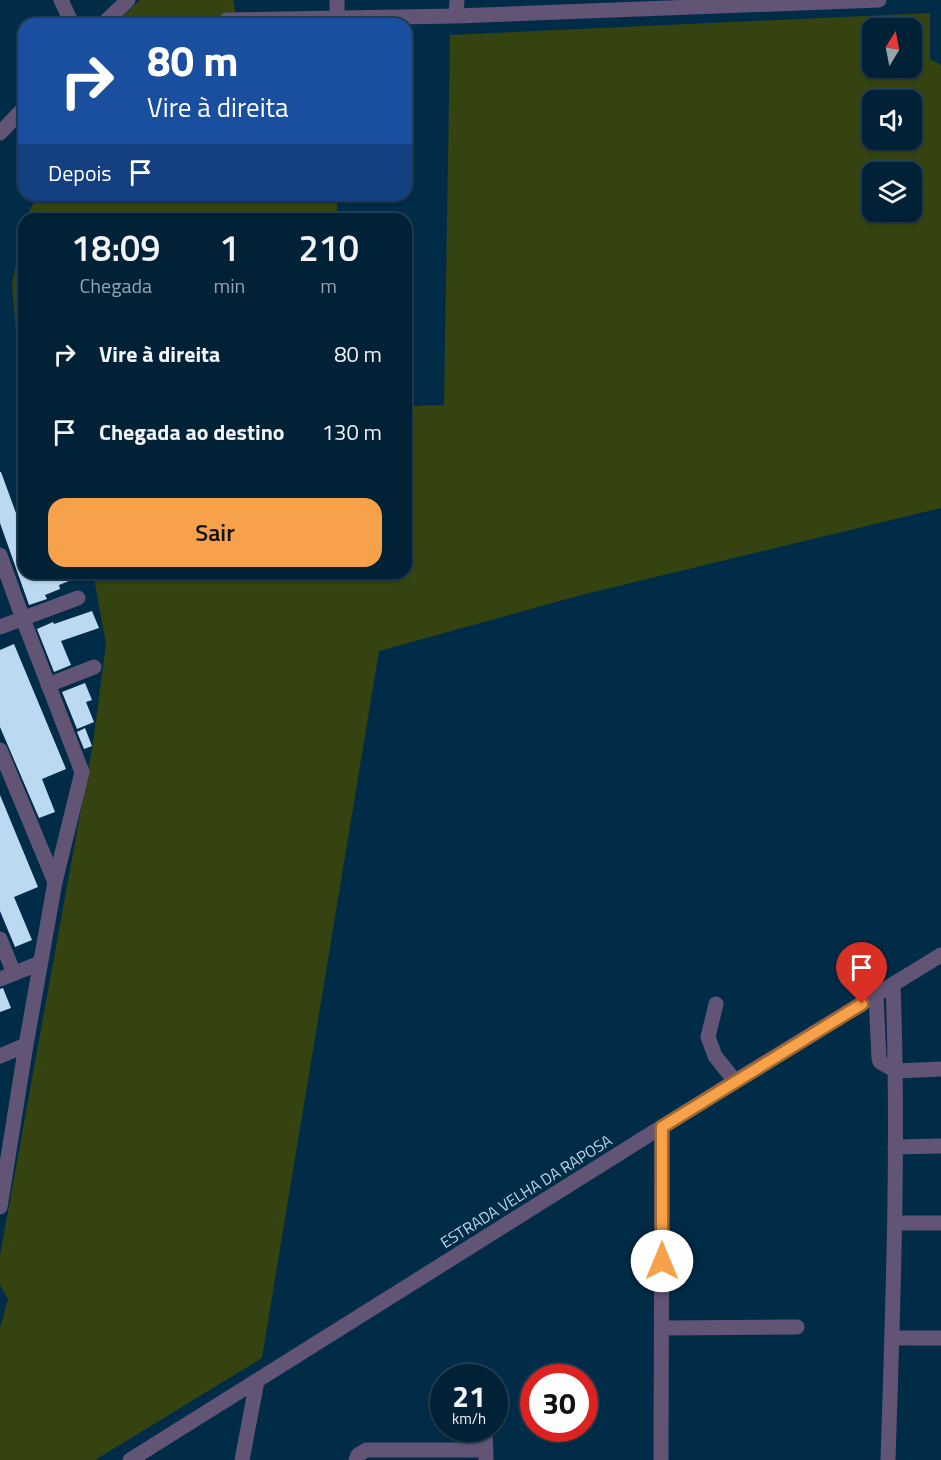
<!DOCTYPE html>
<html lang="pt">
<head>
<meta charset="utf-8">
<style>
  body { margin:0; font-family:"Titillium Web",sans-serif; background:#0b293e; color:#f1f3f6; height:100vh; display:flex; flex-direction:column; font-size:22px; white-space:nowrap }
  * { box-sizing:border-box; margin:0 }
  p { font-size:20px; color:#96a3ad }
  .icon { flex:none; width:33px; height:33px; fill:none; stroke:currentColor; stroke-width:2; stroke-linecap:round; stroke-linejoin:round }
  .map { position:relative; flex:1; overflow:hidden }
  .side { position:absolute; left:18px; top:213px; width:394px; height:366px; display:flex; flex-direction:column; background:#012136; border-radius:18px; box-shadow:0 2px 4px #0004,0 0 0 2px #233e51 }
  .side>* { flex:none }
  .guide { position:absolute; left:18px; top:18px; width:394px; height:183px; border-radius:18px; box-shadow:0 2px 4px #0004,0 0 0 2px #233e51; background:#1a4fa0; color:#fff; overflow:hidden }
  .needle { width:39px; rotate:10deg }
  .tools { position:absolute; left:862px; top:18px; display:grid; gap:12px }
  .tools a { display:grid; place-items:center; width:60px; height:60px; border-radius:12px; background:#012136; box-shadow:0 2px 4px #0004,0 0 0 2px #233e51; font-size:30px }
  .speed { position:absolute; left:430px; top:1364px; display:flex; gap:12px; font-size:30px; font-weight:700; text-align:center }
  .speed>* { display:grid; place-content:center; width:78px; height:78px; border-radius:50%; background:#012136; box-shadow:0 2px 4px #0004,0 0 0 2px #233e51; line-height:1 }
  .speed small { font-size:15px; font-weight:400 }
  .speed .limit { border:9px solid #d22; background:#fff; color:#111 }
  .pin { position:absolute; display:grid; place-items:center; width:51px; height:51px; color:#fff; margin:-62px -26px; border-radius:50% 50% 50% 0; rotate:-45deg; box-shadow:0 0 6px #0007 }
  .pin .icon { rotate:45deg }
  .me { position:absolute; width:66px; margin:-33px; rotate:0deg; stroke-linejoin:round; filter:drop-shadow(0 0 4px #0008) }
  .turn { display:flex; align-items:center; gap:21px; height:126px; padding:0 30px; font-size:27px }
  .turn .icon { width:78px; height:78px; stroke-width:2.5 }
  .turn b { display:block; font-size:42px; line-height:51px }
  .then { display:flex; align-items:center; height:57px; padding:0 30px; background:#0003; gap:12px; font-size:22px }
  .eta { display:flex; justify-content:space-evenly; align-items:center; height:102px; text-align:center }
  .eta b { font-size:36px; font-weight:600; line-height:42px }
  .cta { display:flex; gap:12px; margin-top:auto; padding:12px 30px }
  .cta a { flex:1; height:69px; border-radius:18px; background:#f7a14a; color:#111; font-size:24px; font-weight:600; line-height:69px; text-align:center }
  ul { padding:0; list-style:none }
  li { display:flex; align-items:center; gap:18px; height:78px; padding:0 30px }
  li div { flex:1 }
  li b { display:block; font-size:22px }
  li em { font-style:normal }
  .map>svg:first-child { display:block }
  .green { fill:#354310; fill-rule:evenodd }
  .building { fill:#bbd9f1 }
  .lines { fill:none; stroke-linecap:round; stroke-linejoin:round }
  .minor { stroke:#615474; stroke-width:15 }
  .route-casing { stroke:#a16930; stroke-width:15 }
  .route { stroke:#f7a14a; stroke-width:10 }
  .labels { text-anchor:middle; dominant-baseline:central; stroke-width:6; stroke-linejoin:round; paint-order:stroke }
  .street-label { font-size:16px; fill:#bbd6ec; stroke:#012c48 }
</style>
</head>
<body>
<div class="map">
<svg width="941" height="1460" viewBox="0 0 941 1460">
  <rect width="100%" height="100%" fill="#012c48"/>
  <path class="green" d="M140,0H233L238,24H114Z
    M930,13V59L941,65V508L585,594L379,651L262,1358L95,1460H0V1328L8,1299L0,1285V1255L93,743L106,644L93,573H406L407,406L444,405L450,35ZM873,28H912V68H873ZM873,100H912V140H873ZM873,172H912V212H873Z
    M38,195H337V219H25Z
    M24,224V348L16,332L12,284Z"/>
  <path class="building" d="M0,472H1L24,535V577L35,573H37L39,577L50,573H89L59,585L60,589L45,595L47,599L29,605L0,523Z
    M92,611L99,628L61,641L71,665L54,672L37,629L53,622L54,624Z
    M14,644L66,769L42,779L55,812L39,818L0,727V650Z
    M85,683L92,700L86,702L94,722L77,729L62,692Z
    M85,728L92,746L84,749L77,732Z
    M0,795L38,887L14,897L32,940L15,947L0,911Z
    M3,988L11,1008L0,1012V989Z"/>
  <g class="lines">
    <path class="minor" d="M61,0L72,24
      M456,16L457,0
      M337,18V0
      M227,20L456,16L879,0
      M103,24L128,0
      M0,133L24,108
      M0,555L23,619L82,772L55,882L26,1045L0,1207
      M0,627L78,598
      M48,685L94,667
      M0,750L55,882
      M0,939L14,973
      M0,979L40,963
      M876,995L879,1058L880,1062L896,1071L941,1069
      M716,1004L708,1037L715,1056L735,1081
      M0,1056L26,1045
      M895,1147L941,1146
      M895,1223H941
      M662,1328L797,1327
      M892,1338H941
      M485,1431L486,1460
      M130,1460L735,1081L941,955
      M242,1460L257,1381
      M356,1460L358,1455L366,1450H486
      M661,1460L662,1127
      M888,1460C893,1302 899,1143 893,984"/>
  </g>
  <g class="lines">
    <g class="route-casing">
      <path id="route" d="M662,1261V1127L862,1004"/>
    </g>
    <use href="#route" class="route"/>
  </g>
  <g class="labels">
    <g class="street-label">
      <text transform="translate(526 1191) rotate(-32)">ESTRADA VELHA DA RAPOSA</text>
    </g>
  </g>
</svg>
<div class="tools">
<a><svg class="needle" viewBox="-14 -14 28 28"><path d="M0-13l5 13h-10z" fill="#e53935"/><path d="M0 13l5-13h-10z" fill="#96a3ad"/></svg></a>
<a><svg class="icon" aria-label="sound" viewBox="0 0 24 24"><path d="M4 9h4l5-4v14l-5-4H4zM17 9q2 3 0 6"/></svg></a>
<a><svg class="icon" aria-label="layers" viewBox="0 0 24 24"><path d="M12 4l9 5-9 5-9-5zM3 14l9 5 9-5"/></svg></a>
</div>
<div class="speed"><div>21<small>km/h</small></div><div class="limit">30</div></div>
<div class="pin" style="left:862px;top:1004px;background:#d93025"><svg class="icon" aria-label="arrive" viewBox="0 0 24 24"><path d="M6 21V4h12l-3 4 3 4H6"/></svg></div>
<svg class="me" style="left:662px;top:1261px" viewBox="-20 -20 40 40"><circle r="19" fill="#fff"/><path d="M0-13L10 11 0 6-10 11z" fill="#f7a14a"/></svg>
<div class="guide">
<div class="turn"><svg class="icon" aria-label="right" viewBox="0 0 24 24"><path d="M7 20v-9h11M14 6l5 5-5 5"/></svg><div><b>80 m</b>Vire à direita</div></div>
<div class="then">Depois<svg class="icon" aria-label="arrive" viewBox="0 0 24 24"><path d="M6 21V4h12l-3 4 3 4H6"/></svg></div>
</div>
<section class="side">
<div class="eta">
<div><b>18:09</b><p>Chegada</p></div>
<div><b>1</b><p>min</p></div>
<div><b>210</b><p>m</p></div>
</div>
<ul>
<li><svg class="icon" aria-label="right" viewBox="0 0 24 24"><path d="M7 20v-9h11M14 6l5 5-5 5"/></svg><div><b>Vire à direita</b></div><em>80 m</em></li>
<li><svg class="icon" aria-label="arrive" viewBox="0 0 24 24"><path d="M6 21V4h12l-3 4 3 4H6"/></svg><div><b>Chegada ao destino</b></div><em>130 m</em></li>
</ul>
<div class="cta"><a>Sair</a></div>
</section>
</div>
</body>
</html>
